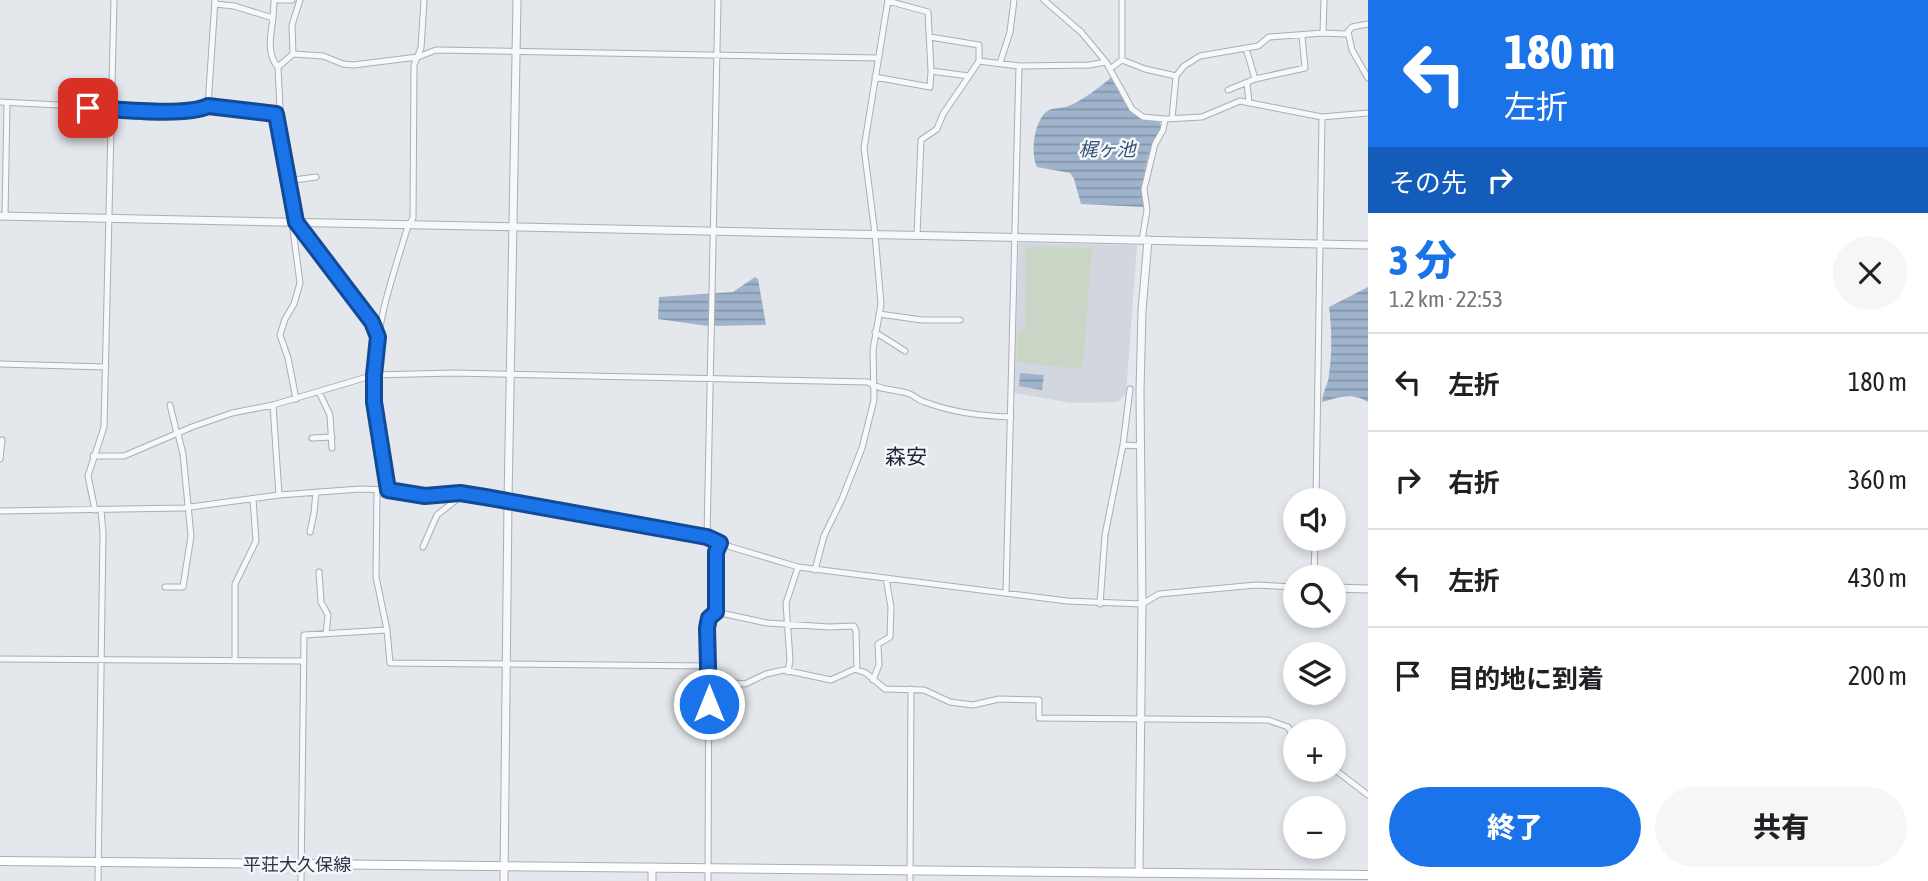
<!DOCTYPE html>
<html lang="ja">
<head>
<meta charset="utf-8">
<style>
  body { margin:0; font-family:"Asap Condensed","Noto Sans JP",sans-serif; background:#f6f6f6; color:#202124; height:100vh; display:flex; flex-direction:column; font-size:26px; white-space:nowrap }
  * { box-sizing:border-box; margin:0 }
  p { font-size:23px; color:#757577 }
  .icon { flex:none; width:38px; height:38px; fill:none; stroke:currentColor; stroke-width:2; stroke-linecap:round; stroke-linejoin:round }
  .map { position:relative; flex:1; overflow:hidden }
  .details { display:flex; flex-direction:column; background:#fff; width:560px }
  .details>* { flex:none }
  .banner { background:#1a73e8; color:#fff; overflow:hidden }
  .tools { position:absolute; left:1283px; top:488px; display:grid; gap:14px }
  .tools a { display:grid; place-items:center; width:63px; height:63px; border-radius:50%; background:#fff; box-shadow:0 4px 10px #0003; font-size:35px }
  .pin { position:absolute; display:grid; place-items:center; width:60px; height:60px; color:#fff; margin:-30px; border-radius:14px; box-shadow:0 4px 10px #0006 }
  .me { position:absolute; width:77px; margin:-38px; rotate:0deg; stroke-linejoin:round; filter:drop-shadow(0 0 5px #0008) }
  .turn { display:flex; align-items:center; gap:24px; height:147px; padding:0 21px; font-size:32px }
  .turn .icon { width:91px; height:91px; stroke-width:2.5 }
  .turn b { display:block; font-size:49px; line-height:60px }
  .then { display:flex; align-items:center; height:66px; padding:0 21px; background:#0003; gap:14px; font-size:26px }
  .round { display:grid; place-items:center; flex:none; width:74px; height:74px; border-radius:37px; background:#f6f6f6 }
  .headline { display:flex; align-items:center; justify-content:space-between; height:119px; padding:0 21px }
  h1 { font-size:42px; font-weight:800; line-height:52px; color:#1a73e8 }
  .button { display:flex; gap:14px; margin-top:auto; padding:14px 21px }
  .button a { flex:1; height:80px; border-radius:42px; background:#1a73e8; color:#fff; font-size:28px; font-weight:800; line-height:80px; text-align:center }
  .button a+a { background:#f6f6f6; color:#202124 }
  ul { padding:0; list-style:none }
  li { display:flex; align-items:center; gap:21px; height:98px; padding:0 21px; border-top:2px solid #e0e0e0 }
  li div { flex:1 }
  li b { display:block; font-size:26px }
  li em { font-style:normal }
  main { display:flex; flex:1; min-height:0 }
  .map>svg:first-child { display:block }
  .built { fill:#d2d6de }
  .green { fill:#c9d6c5 }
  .water { fill:url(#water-rules) }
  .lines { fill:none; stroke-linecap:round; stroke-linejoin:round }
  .minor-casing { stroke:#a9aeb7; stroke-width:7 }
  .tertiary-casing { stroke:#a9aeb7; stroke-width:9 }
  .secondary-casing { stroke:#a9aeb7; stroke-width:10 }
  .minor { stroke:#f7f8fa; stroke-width:5 }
  .tertiary { stroke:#f7f8fa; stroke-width:7 }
  .secondary { stroke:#fff; stroke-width:8 }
  .route-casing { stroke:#114b97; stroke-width:18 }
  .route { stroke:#1a73e8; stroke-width:12 }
  .labels { text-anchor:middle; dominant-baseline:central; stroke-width:5; stroke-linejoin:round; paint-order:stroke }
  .street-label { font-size:18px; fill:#2b3445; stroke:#f4f6f9 }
  .water-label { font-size:19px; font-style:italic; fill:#34527a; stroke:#f4f6f9 }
  .quarter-label { font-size:21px; fill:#1d2536; stroke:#f4f6f9 }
</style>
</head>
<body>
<main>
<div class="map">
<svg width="1368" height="881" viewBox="0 0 1368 881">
  <defs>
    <pattern id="water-rules" width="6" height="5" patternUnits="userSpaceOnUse" patternTransform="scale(1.75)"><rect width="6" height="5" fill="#9fb4cc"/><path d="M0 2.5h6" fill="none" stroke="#8293a7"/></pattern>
  </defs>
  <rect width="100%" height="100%" fill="#e4e7ec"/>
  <path class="built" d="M1019,243L1137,245L1126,394L1118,402L1072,403L1014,393Z"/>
  <path class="green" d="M1026,247L1092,248L1083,365L1077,369L1017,362V332L1025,330Z"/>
  <path class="water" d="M1113,76C1127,106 1124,115 1159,122L1162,126C1160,131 1157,135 1154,141C1145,161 1141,185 1144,207L1081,204L1074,179L1070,173L1037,167C1030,154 1034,118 1049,110C1054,108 1061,108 1066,107C1084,100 1098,88 1113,76Z
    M755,277L758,279L766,325L708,326L658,319L659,297L733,292Z
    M1368,287V402C1351,392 1340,397 1322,402C1323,390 1328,385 1329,375C1332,353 1332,330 1329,307Z
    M1020,373L1044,375L1042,390L1019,386Z"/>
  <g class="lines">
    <g class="minor-casing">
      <path id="minor" d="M274,0H292
        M300,0L292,25L293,54L278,67L280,109L276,114L296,222L372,322L378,337
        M1044,0L1081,32L1106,62L1132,109L1143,117L1165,119L1202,117L1240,101L1322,117L1368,113
        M888,1L928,12L931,71
        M215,4L234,6L273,18L274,1
        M273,18C271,34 266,54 278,67
        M1348,32L1352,50L1368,78
        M1323,33L1346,34L1352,27L1368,24
        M930,37L979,45V61
        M1246,48L1255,79
        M293,54L323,56L343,64L353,65L418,57L436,50L878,58
        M1122,60L1145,69L1176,76L1184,66L1200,56L1258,46L1269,37L1323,33L1324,0
        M1000,63L1010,32L1014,0
        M1111,68L1122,60V0
        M875,77L930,87L931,71L969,76L979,61L1019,66L1089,65L1106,62
        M1247,83L1249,103
        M1228,90L1255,79L1305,68L1302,36
        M0,102L175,111L201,110L208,106L276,114
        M208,106L215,0
        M1172,119L1176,76
        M287,181L316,177
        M5,216L7,103
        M292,222L300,283L294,304L285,319L280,335L288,358L296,399
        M917,235L921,140L937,129L943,114L969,76
        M1142,240L1147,210L1144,189L1155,144L1163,130L1165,119
        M879,314L922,320H960
        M875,332L905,351
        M0,364L106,367
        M319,392L330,415L332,448
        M170,405L177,434
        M273,405L279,495
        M312,438L332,437
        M1123,445L1141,446
        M93,456H124L192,427L232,413L273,405L374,375L452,373L868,382C880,391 897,389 910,394C915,396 919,401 925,402C953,413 981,416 1011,417
        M0,459L2,440
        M388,490C382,453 373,415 374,378C375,326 393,275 408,226L413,218L414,65L421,48L424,0
        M377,491L376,577L387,630L390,663L710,666
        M1316,500L1322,117
        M95,510L88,476L104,427L114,0
        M0,511L183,508L279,495L360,489L388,490L425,496L460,493L707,537L731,547L798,567L1067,601L1142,604L1159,594L1256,585L1295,587
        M310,532L314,513L316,492
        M707,537L718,0
        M423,547L437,515L456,500L460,493
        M815,570L824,536L842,499L862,448L874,400L873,350L881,304L875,234L864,148L888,0
        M319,572L321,602L328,615L326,634
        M1314,578L1315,539
        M165,587H183L191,536L183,454L178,434
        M1006,593L1019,66
        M1100,604L1105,535L1123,445L1130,389
        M716,612L767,623L829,627L854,626L856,631L857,670
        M0,659L304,661
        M235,661V584L256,541L253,499
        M788,672L790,660L786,603L798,567
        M710,676L725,682L745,684L766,674L784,670L831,680L855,669L866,673L885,689L924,690L950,702L973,705L999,699L1039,700V718L1268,720L1288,727L1295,740
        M873,680L879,665L878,644L890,637L891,607L886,578
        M1334,769L1368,795
        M98,881L103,533L101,510
        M301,881L304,635L387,630
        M708,881L709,618L716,612V552L720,543
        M910,881L911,689"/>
    </g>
    <g class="tertiary-casing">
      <path id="tertiary" d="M0,216L1368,245
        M1334,588L1368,589
        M1139,873L1142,604L1140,391L1142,310L1148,240
        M504,881L508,501L517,0
        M652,881V867"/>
    </g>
    <g class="secondary-casing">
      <path id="secondary" d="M0,861L1368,875"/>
    </g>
    <use href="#minor" class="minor"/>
    <use href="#tertiary" class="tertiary"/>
    <use href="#secondary" class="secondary"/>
  </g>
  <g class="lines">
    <g class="route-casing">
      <path id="route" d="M88,108C115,109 186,117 208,106L276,114L296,222L372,322L378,337L374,375V402L388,490L425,496L460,493L485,497L707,537L720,543L716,552V612L709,618L707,628L709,704"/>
    </g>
    <use href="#route" class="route"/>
  </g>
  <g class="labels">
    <g class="street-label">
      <text x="297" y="864">平荘大久保線</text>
    </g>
    <g class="water-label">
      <text x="1107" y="149">梶ヶ池</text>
    </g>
    <g class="quarter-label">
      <text x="906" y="456">森安</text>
    </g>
  </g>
</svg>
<div class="tools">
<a><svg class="icon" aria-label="sound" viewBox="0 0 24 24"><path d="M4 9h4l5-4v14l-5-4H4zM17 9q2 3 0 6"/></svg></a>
<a><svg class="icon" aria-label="search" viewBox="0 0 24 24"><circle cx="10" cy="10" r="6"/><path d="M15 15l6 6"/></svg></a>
<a><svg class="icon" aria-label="layers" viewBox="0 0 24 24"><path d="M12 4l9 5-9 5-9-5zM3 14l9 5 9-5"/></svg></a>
<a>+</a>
<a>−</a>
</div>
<div class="pin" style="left:88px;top:108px;background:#d93025"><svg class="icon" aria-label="arrive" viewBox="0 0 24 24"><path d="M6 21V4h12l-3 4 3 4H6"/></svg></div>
<svg class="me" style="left:709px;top:704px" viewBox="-20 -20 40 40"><circle r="17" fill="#1a73e8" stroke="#fff" stroke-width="3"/><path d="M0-11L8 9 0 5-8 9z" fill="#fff"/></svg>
</div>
<section class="details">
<div class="banner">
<div class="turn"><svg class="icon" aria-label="left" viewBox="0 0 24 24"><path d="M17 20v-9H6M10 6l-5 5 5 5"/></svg><div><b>180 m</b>左折</div></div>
<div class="then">その先<svg class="icon" aria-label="right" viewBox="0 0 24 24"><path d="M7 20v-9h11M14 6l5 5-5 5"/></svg></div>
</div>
<div class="headline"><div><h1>3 分</h1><p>1.2 km · 22:53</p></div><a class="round"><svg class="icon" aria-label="close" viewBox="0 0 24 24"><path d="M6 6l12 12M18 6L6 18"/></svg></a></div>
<ul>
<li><svg class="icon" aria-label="left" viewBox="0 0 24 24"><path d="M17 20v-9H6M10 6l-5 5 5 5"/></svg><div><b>左折</b></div><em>180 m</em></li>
<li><svg class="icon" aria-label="right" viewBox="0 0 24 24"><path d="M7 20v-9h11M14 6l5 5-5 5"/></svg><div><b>右折</b></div><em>360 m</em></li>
<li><svg class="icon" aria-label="left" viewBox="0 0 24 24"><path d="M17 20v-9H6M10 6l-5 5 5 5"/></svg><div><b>左折</b></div><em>430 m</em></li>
<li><svg class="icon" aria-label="arrive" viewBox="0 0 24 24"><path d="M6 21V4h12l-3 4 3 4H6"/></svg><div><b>目的地に到着</b></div><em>200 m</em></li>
</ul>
<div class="button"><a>終了</a><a>共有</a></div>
</section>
</main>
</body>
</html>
